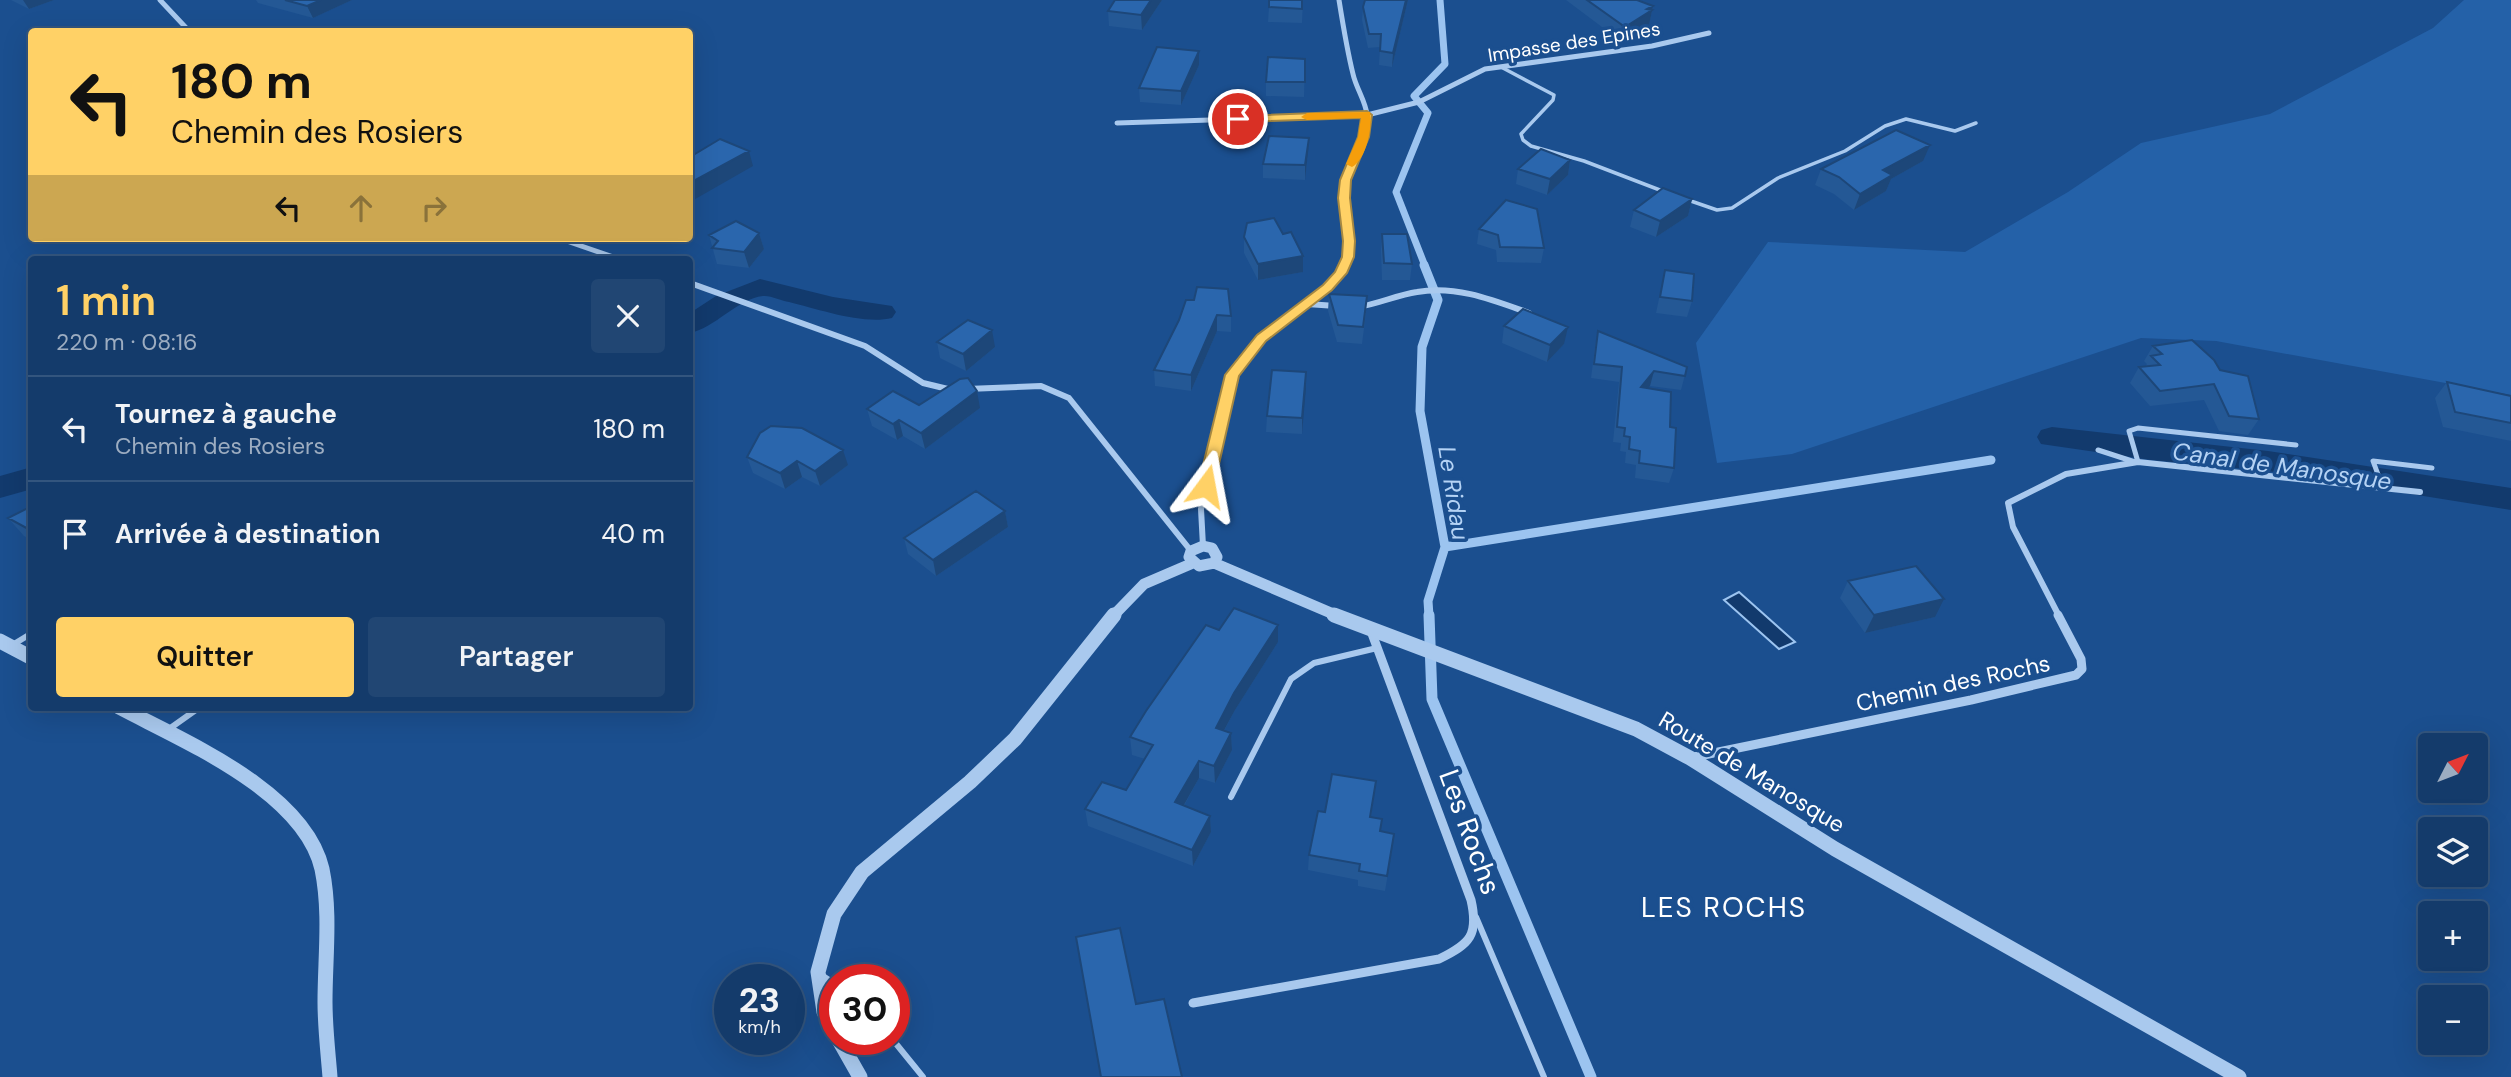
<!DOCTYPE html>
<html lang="fr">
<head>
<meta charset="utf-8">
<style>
  body { margin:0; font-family:"DM Sans",sans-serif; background:#214673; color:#f1f3f6; height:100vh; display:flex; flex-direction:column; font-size:26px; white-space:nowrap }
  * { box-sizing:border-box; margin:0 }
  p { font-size:23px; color:#9dadc1 }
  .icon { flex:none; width:38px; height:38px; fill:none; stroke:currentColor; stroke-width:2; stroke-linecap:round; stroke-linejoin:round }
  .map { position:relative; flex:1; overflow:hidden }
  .drawer { position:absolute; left:28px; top:256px; width:665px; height:455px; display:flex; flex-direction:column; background:#143b6b; border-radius:7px; box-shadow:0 7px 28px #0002,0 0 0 2px #33557e }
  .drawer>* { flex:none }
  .top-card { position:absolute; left:28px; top:28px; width:665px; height:214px; border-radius:7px; box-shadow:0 7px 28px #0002,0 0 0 2px #33557e; background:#ffd166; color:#111; overflow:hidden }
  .needle { width:46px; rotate:48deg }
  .tools { position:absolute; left:2418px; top:733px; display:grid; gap:14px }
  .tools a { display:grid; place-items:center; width:70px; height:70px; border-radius:7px; background:#143b6b; box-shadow:0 7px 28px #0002,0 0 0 2px #33557e; font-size:35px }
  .speed { position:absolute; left:714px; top:964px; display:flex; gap:14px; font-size:35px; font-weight:700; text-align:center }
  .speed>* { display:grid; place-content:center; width:91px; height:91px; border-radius:50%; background:#143b6b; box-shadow:0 7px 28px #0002,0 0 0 2px #33557e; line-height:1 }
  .speed small { font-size:18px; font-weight:400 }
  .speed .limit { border:10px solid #d22; background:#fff; color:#111 }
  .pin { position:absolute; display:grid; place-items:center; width:60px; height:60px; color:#fff; margin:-30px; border:4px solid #fff; border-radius:50%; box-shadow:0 2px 7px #0007 }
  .me { position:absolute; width:77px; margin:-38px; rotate:13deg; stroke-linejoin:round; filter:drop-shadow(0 0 5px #0008) }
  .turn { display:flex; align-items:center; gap:24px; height:147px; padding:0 28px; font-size:32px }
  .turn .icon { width:91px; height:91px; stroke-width:2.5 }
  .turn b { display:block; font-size:49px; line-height:60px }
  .lanes { display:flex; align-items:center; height:66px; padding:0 28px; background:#0003; justify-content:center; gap:35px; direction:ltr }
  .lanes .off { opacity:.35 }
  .round { display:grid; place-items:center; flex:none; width:74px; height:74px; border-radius:7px; background:#214673 }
  .overview { display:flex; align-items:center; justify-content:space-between; height:119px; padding:0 28px }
  h1 { font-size:42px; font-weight:600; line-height:52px; color:#ffd166 }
  .cta { display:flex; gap:14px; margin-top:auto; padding:14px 28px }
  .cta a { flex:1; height:80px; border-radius:7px; background:#ffd166; color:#111; font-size:28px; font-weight:600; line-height:80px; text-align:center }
  .cta a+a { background:#214673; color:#f1f3f6 }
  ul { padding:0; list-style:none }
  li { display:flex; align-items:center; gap:21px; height:105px; padding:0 28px; border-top:2px solid #33557e }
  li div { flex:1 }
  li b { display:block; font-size:26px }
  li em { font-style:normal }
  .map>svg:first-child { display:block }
  .green { fill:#2461a8 }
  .water { fill:#123a6d; stroke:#9cc4f0; stroke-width:2 }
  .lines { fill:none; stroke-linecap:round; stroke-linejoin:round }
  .stream-far2 { stroke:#9cc4f0; stroke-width:7 }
  .stream-far1 { stroke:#9cc4f0; stroke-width:9 }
  .stream { stroke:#9cc4f0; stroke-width:11 }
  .canal { fill:#123a6d; fill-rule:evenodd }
  .service-far2 { stroke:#a9c9ee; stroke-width:3.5 }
  .service-far1 { stroke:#a9c9ee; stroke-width:5 }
  .service { stroke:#a9c9ee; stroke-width:6 }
  .minor-far2 { stroke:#a9c9ee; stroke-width:5 }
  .minor-far1 { stroke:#a9c9ee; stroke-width:6 }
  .minor { stroke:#a9c9ee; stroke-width:9 }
  .tertiary-far1 { stroke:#a9c9ee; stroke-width:11 }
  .tertiary { stroke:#a9c9ee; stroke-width:15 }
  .wall { fill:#245895 }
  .shaded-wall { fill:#1d4779 }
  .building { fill:#2a66ad; stroke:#1d4779; stroke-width:2 }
  .route { fill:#ffd166; stroke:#a68842; stroke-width:2 }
  .slow { fill:#f59e0b }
  .labels { text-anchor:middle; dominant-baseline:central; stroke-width:7; stroke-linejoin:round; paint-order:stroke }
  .far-street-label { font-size:19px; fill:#fff; stroke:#1b4f8f }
  .street-label { font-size:23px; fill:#fff; stroke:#1b4f8f }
  .water-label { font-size:24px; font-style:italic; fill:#b5d3f5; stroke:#1b4f8f }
  .near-street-label { font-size:28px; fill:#fff; stroke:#1b4f8f }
  .near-neighbourhood-label { font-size:28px; letter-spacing:2px; fill:#fff; stroke:#1b4f8f }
</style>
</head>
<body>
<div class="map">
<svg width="2511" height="1077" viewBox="0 0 2511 1077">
  <rect width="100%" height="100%" fill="#1b4f8f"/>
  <path class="green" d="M2464,0H2511V395L2216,341L2141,338L1792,454L1717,463L1696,343L1768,242L1965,252L2068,192L2141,143L2270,114L2433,28Z"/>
  <path class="water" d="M1739,592L1795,642L1779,649L1724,600Z"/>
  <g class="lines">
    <path class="stream-far2" d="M1425,266L1396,192L1428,113L1414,96L1445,64L1440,0"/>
    <path class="stream-far1" d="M1424,265L1438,300L1422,347L1420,411L1445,547L1428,601L1429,616
      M1445,547L1991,460"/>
    <path class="stream" d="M1429,615L1432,699L1591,1077"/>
    <path class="canal" d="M760,279L833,297L892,306L896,312L892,318C863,325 818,309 789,302C782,301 770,295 763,296C737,299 715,328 690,333V313L716,296Z
      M2052,427L2268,451L2511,488V510L2268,471L2151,460L2041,444L2037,437L2041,430Z
      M32,467V489L0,498V476Z"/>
    <path class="service-far2" d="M1501,67L1554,95L1553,100L1521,134L1523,140L1531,146L1584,161L1665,192
      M1688,200L1717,210L1732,208L1778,178L1845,151L1885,126L1906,119L1955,131L1976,123"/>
    <path class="service-far1" d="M2098,450L2135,462
      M2138,462L2129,431L2138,428L2296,445
      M2383,488L2373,461L2432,468"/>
    <path class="service" d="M14,644L32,633
      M169,729L200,707
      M1231,797L1291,679L1314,663L1377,648
      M1476,917L1544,1077
      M823,976L835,984
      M893,1040L923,1077"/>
    <path class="minor-far2" d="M160,0L190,32
      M1339,0C1343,25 1347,50 1353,74C1356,88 1366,102 1367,115C1369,144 1343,168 1344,198C1345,221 1354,244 1343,266
      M1117,123L1367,115L1419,102L1485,69L1652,46L1709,33
      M558,238L619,259"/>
    <path class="minor-far1" d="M690,283L865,346L923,383L952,390
      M1307,304L1336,306
      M1358,307C1378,304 1397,295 1417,292C1456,285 1493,300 1529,313
      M967,389L1041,386L1069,398L1191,551
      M1203,546L1201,509L1232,375L1262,338L1327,288L1344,265
      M2059,616L2013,527L2008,503L2066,474L2138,462L2420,492"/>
    <path class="minor" d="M1694,757L1971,700L2076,675L2082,669L2081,659L2058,615
      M1193,1003L1439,959C1470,944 1479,935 1471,900L1371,631"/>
    <path class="tertiary-far1" d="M1203,546L1212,548L1217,557L1214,563L1199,566L1189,557L1191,551Z
      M1214,563L1338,616
      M1113,616L1144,584L1193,563"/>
    <path class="tertiary" d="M1334,615L1636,729L1690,758L1835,849L2239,1077
      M0,641L32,658
      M119,707C183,741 304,791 322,869C331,913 325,958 325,1002C325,1027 328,1052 330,1077
      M835,1031L824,1012L818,972L834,914L862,872L970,782L1015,739L1114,615
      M839,1040L860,1077"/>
  </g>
  <path class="wall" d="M11,0H54L29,9Z
    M256,0H352L313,18L258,3Z
    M1115,0H1162L1142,30L1109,26L1108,11Z
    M1303,0L1302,23L1268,22L1269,7Z
    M1365,0H1408L1392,67L1379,65L1380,47L1368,48L1362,20L1363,7Z
    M1566,0H1637L1653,6L1649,25L1622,42Z
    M1305,59L1304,97L1266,96V82Z
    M1199,65L1181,105L1140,102L1139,88Z
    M1309,138L1308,153L1305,180L1263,178V164Z
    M1570,160L1568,175L1547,195L1516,184L1518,169Z
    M1923,161L1891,179L1886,191L1854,210L1834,194L1815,185L1821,169Z
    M1692,199L1688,216L1656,237L1630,227L1634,210Z
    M1479,229L1544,248L1541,263L1497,262L1496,250L1477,244Z
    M759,233L764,249L749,268L717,264L709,235Z
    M1283,234L1303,256V272L1258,280L1244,253V237Z
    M1382,234L1412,264L1410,280H1382L1381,250Z
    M1665,270L1692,301L1687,317L1656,313Z
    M1329,294L1366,313L1362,344L1337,342L1328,311Z
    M1194,300L1231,316V332L1217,331L1191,391L1155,386L1154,370Z
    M1504,326L1564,344L1547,362L1502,343Z
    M1598,331L1687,367L1681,390L1650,386L1648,388L1670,427L1674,468L1669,483L1635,478L1636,465L1625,463L1626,452L1620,451L1621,443L1613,442L1619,382L1591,378L1595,346Z
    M937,342L995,347L966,371L940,358Z
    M2153,346L2220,370L2259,419L2248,435L2219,431L2204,400L2150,406L2130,383L2139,367H2145L2147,364L2144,361Z
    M1306,372L1302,434L1266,432L1267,416Z
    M2447,382L2511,396V441L2443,427L2435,398Z
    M919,405L980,408L925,449L903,436L897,440L872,426L867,409Z
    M747,457L848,465L820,486L802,477L785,489L753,473Z
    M32,506V540L24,536L8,518Z
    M1005,511L1008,527L936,576L908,554L904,538Z
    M1848,581L1935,617L1865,633L1840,598Z
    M1278,625V642L1235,710L1224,731L1231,733L1232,750L1215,783L1199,778L1184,806L1210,816L1211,832L1193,866L1088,826L1085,809L1126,790L1145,759L1132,755L1130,737L1219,630Z
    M1374,797L1371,817L1382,819L1380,832L1392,850L1385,891L1358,886V880L1308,870L1309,855L1325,812Z"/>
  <path class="shaded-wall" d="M23,0H54L29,9Z
    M321,0H352L313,18L307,6Z
    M1151,0H1162L1142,30L1141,15Z
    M1406,0H1408L1392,67L1393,53Z
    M1653,6L1649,25L1622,42L1625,27L1647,9Z
    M1199,51V65L1181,105V91Z
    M1309,138L1308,153L1305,180V165Z
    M1930,145L1923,161L1891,179L1886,191L1854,210L1860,194L1883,170Z
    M749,151L753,166L690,202V183Z
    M1570,160L1568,175L1547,195L1550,179Z
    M1692,199L1688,216L1656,237L1660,221Z
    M759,233L764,249L749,268L744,252Z
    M1303,256V272L1258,280V264Z
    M1217,315V331L1191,391V375Z
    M1568,327L1564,344L1547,362L1550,345Z
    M992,330L995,347L966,371L963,354Z
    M1654,371L1650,386L1637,402L1641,387Z
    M1306,372V388L1302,434V418Z
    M977,391L980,408L925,449L921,433Z
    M899,420L903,436L897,440L893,424Z
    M843,450L848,465L820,486L815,471Z
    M797,461L802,477L785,489L780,473Z
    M1005,511L1008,527L936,576L933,560Z
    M1944,599L1935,617L1865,633L1874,615Z
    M1278,625V642L1235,710L1216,745V728L1234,693Z
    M1231,733L1232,750L1215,783L1214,766Z
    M1199,761V778L1176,819L1175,802Z
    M1210,816L1211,832L1193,866L1192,850Z"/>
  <path class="building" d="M285,0H321L307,6Z
    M1115,0H1151L1141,15L1108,11Z
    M1269,0H1302V9L1269,7Z
    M1365,0H1406L1393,53L1380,51L1381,34H1369L1363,7Z
    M1587,0H1637L1653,6L1647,9L1652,10L1625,27Z
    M1157,47L1199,51L1181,91L1139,88Z
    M1268,57L1305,59V82H1266Z
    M1896,130L1930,145L1883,170L1892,175L1860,194L1839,177L1821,169Z
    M1269,136L1309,138L1305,165L1263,164Z
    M720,139L749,151L690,183V157Z
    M1541,149L1570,160L1550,179L1518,169Z
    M1663,188L1692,199L1660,221L1634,210Z
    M1506,200L1537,209L1544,248L1500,247L1498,235L1479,229Z
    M1274,218L1283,234L1291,232L1303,256L1258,264L1244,237L1247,223Z
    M736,221L759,233L744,252L712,248L718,241L709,235Z
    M1382,234H1407L1412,264L1384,263Z
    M1665,270L1694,274L1692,301L1660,297Z
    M1197,287L1228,289L1231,316L1217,315L1191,375L1154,370L1179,320L1186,300H1194Z
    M1329,294L1367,296L1363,327L1338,325Z
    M1523,309L1568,327L1550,345L1504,326Z
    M968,320L992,330L963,354L937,342Z
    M1598,331L1687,367L1685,376L1654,371L1641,387L1671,392L1670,427L1676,428L1674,468L1639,463L1640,451L1629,449L1630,437L1624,436L1625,428L1617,427L1622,367L1594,364Z
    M2192,340L2214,360L2220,370L2248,376L2259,419L2229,416L2214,384L2160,391L2139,367L2160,365L2151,356L2162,354L2153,346Z
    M1272,370L1306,372L1302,418L1267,416Z
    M968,378L977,391L921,433L899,420L893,424L867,409L893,391L919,405L960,379Z
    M2447,382L2511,396V423L2455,412Z
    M771,426L802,428L843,450L815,471L797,461L780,473L747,457L760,433Z
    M976,491L1005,511L933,560L904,538Z
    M32,506V531L8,518Z
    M1916,566L1944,599L1874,615L1848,581Z
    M1234,608L1278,625L1234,693L1216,728L1231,733L1214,766L1199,761L1175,802L1210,816L1192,850L1085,809L1102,782L1126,790L1153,745L1130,737L1146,711L1206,625L1219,630Z
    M1332,774L1376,781L1370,817L1382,819L1380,831L1394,834L1387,876L1359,871L1360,864L1309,855L1318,811L1325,812Z
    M1120,928L1136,1004L1164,999L1182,1077H1101L1076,937Z"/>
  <path class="route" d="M1367,111L1372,115L1369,137L1351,180L1350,198L1355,241L1354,257L1347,273L1332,290L1266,341L1239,376L1214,486L1212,489H1201L1198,486L1225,375L1257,335L1323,285L1335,272L1342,257L1343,241L1338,198L1340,180L1358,137L1361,118L1238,122L1232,119L1238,116Z"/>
  <path class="slow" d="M1370,112C1373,127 1366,160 1352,167L1346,164L1358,137L1361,118L1307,120L1301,117L1307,113Z"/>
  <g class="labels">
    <g class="far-street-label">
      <text transform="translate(1574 42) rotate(-9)">Impasse des Epines</text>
    </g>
    <g class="street-label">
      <text transform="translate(1953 683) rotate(-12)">Chemin des Rochs</text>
      <text transform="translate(1752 772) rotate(31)">Route de Manosque</text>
    </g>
    <g class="water-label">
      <text transform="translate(2282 466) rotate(8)">Canal de Manosque</text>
      <text transform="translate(1454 493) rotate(81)">Le Ridau</text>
    </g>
    <g class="near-street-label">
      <text transform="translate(1470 832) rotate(70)">Les Rochs</text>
    </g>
    <g class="near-neighbourhood-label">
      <text x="1724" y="907">LES ROCHS</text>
    </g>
  </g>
</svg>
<div class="tools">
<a><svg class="needle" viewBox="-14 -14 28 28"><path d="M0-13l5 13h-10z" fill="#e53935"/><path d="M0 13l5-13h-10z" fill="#9dadc1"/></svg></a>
<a><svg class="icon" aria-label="layers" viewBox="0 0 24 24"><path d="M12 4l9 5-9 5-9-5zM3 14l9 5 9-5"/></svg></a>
<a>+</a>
<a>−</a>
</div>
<div class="speed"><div>23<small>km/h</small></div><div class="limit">30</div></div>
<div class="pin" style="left:1238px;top:119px;background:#d93025"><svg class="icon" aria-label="arrive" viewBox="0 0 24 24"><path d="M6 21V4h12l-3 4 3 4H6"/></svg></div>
<svg class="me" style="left:1206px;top:486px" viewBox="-20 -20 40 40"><path d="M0-17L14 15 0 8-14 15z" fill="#ffd166" stroke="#fff" stroke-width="4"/></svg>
<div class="top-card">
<div class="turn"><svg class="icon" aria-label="left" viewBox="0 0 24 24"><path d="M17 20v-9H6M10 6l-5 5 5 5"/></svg><div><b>180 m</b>Chemin des Rosiers</div></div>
<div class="lanes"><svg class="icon" aria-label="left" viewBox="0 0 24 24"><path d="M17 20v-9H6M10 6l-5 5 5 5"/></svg><svg class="icon off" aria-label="ahead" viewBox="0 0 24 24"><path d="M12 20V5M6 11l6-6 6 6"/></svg><svg class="icon off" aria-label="right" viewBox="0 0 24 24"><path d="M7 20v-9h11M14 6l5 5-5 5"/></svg></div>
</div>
<section class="drawer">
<div class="overview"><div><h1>1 min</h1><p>220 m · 08:16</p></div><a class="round"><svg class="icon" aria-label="close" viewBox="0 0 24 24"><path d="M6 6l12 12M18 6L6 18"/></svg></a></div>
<ul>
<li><svg class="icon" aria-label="left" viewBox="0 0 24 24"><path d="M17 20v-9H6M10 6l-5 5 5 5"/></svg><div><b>Tournez à gauche</b><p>Chemin des Rosiers</p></div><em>180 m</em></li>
<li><svg class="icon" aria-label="arrive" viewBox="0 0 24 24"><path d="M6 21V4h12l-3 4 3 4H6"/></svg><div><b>Arrivée à destination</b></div><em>40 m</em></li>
</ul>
<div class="cta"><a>Quitter</a><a>Partager</a></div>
</section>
</div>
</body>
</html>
